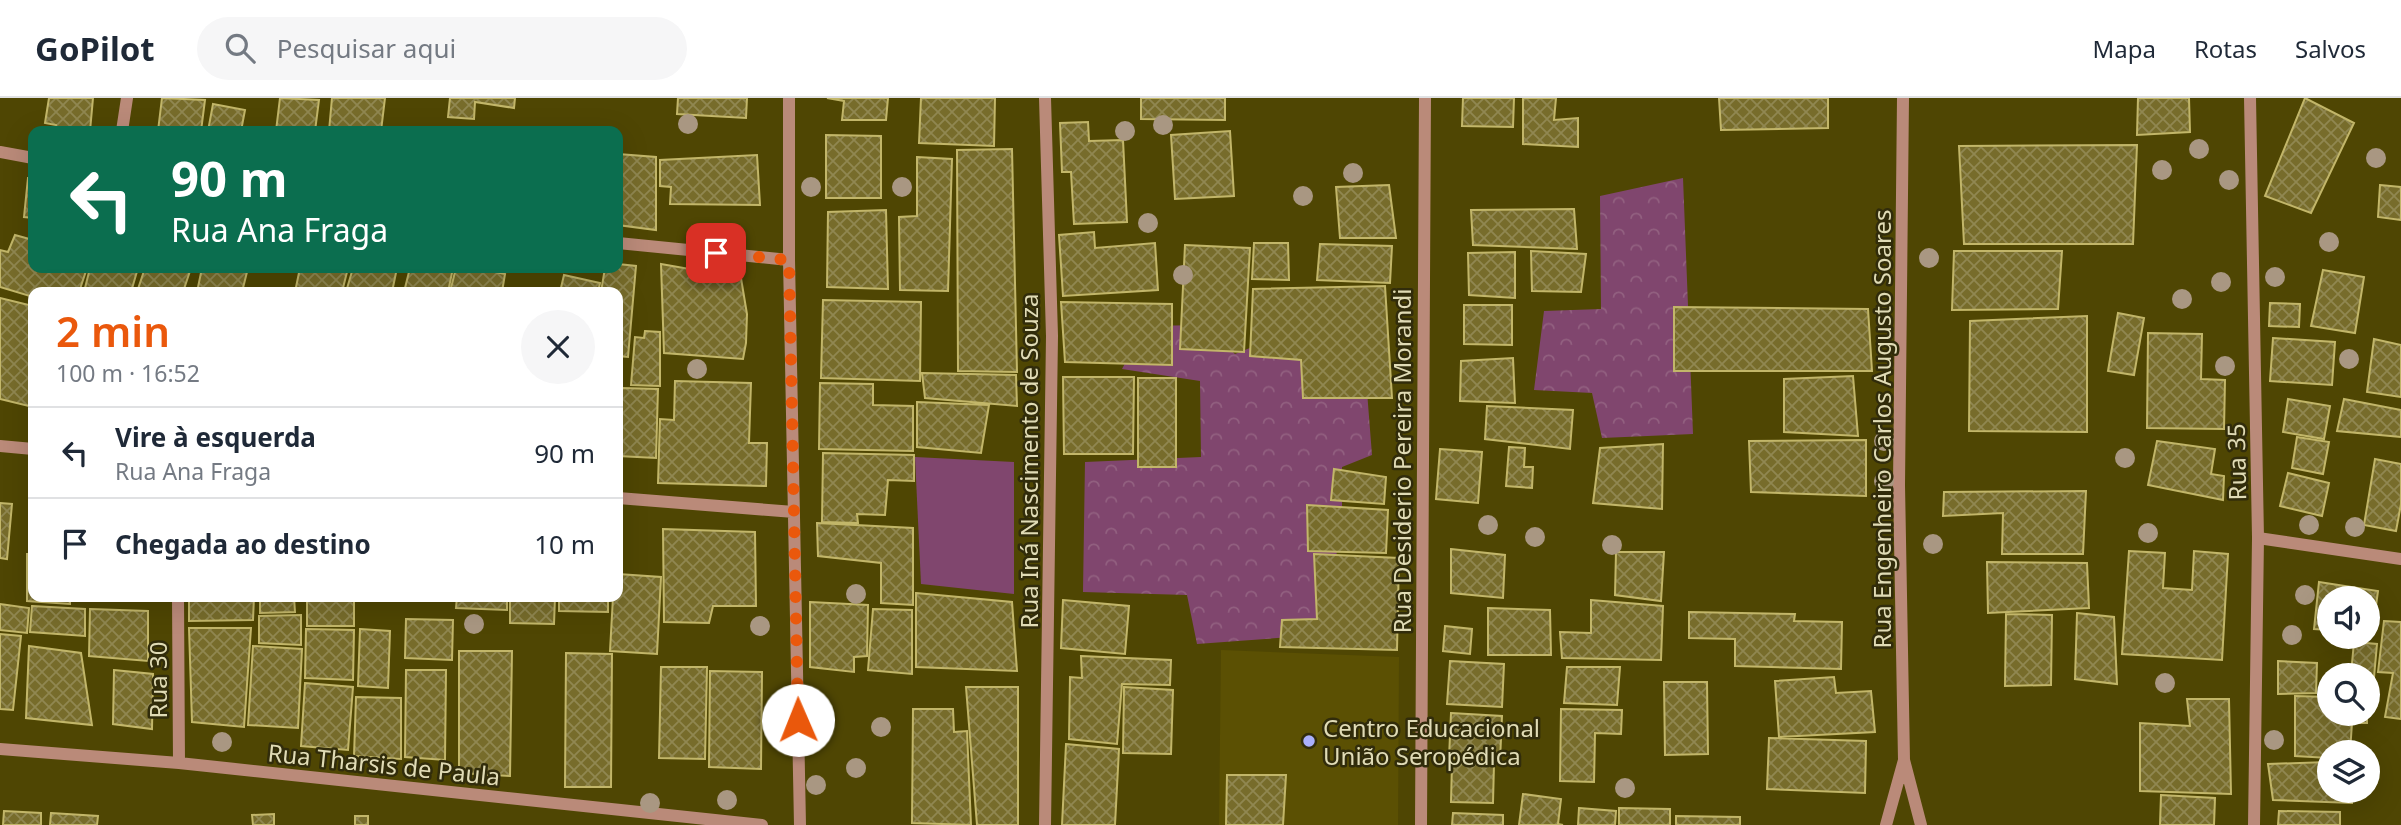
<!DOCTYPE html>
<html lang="pt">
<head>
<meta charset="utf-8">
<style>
  body { margin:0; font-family:"Noto Sans",sans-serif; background:#f6f6f7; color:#1f2937; height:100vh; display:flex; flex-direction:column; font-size:26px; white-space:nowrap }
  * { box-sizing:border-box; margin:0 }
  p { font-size:23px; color:#747a83 }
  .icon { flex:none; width:38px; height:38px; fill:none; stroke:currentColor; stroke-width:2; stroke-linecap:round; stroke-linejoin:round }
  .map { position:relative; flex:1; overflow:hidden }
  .sheet { position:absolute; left:28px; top:189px; width:595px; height:315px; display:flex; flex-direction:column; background:#fff; border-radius:14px; box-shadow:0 7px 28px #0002 }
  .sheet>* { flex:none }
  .top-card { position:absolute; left:28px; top:28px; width:595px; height:147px; border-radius:14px; box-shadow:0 7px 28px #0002; background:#0b6e4f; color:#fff; overflow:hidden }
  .fabs { position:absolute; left:2317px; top:488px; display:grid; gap:14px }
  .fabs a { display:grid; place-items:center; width:63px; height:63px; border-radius:50%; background:#fff; box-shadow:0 7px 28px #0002; font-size:35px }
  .pin { position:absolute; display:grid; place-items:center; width:60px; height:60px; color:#fff; margin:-30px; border-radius:14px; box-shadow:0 4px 10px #0006 }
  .me { position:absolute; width:77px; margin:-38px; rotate:359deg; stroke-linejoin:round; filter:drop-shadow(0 0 5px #0008) }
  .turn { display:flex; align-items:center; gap:24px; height:147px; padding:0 28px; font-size:32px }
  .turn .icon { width:91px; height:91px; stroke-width:2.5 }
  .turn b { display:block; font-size:49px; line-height:60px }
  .round { display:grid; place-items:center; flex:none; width:74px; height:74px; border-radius:37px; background:#f6f6f7 }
  .overview { display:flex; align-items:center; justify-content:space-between; height:119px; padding:0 28px }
  h1 { font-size:42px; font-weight:600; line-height:52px; color:#ea580c }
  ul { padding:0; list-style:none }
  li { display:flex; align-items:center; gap:21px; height:91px; padding:0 28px; border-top:2px solid #e0e1e3 }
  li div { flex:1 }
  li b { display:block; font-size:26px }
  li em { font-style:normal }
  header { display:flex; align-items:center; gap:42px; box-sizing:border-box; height:98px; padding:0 35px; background:#fff; border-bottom:2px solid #e0e1e3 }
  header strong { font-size:33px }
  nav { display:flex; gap:38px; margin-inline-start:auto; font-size:24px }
  .search { width:490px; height:63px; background:#f6f6f7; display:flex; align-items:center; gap:18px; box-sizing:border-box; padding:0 24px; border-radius:38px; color:#747a83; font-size:26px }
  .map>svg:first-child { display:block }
  .built { fill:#5b5003 }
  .forest { fill:url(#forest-crowns) }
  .park { fill:#80466e }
  .building { fill:url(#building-cross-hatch); stroke:#c2b669; stroke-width:2 }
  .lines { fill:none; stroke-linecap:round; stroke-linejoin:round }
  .minor { stroke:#ba8a79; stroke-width:12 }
  .tree { fill:#a99782 }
  .route { stroke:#ea580c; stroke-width:12; stroke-dasharray:0 21.6 }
  .poi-dot { fill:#aab0fb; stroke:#312c0b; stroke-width:2.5 }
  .labels { text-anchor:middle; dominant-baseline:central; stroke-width:5; stroke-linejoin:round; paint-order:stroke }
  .street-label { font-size:24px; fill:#e0dbb5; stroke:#312c0b }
  .poi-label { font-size:24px; fill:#e0dbb5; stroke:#312c0b; text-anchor:start }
</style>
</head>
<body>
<header>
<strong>GoPilot</strong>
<div class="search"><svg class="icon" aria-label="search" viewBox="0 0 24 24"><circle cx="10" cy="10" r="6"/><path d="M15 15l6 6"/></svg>Pesquisar aqui</div>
<nav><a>Mapa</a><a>Rotas</a><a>Salvos</a></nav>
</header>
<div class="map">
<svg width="2401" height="727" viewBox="0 0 2401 727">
  <defs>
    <pattern id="forest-crowns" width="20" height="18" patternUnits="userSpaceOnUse" patternTransform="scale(1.75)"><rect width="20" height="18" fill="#80466e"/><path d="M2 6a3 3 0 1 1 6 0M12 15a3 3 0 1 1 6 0" fill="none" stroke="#926080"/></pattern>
    <pattern id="building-cross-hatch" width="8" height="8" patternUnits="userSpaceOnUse" patternTransform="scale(1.75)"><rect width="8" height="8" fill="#776c2b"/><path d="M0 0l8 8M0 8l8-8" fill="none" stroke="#908751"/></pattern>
  </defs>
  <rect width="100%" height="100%" fill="#4f4603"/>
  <path class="built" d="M1221,552L1399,559L1398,727H1219Z"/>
  <path class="forest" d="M1683,80L1693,336L1602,340L1592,295L1534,292L1544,213L1601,211L1600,98Z
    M1204,227L1235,256L1277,239L1364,255L1372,357L1342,369V409L1310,414L1338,449L1319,537L1197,546L1187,497L1083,494L1085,364L1201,359L1200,283L1122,271L1145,228Z"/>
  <path class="park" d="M915,359L1014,364V496L921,486Z"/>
  <path class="building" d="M49,0H93L90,33H55L56,27L45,25Z
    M162,0L205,2L201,33H158Z
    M280,0L319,2L315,33H276Z
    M332,0H385L381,33H329Z
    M450,0H515L514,10L475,4L474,21L448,19Z
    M678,0H747L746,20L677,16Z
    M827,0H888L886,22H842L844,3Z
    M921,0H995L994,48L919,45Z
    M1141,0H1225V22L1141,21Z
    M1463,0H1514L1513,29L1462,28Z
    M1523,0H1556L1554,22L1578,20V49L1523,46Z
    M1719,0H1828V30L1721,32Z
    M2138,0H2189L2190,34L2137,37Z
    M2305,0L2354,25L2311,115L2265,98Z
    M213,6L245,12L241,33H208Z
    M1088,24L1089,43L1123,42L1127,124L1074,126L1071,74H1062L1060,25Z
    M1230,33L1234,98L1175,101L1171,37Z
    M826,37L881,38V100H826Z
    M2137,47L2133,146H1964L1959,48Z
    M1012,51L1017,274L958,273L957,52Z
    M618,56L656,59V132L618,127Z
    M757,57L760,107L670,106L671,89L660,88V62Z
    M917,59L952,61L948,193L900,192L899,119L917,118Z
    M28,80H33V120L24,119Z
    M1389,87L1396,140H1340L1336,89Z
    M2380,87L2401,89V122L2378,119Z
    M1574,111L1577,151L1473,147L1471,112Z
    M886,112L888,191L827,189L828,114Z
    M1094,134L1095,150L1155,145L1158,192L1063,198L1059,137Z
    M15,137L33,142V170H87L79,194H33V199L0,189V152L8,154Z
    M1254,145H1288L1289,182L1252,181Z
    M1320,146L1392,148L1390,185L1317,182Z
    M1185,147L1250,150L1244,254L1180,251Z
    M1531,153L1586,156L1581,194L1532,193Z
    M1954,153H2062L2058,211L1952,212Z
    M1515,154V200L1469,197L1468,155Z
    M618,166L636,168L628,259L618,258V194H601L605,170H618Z
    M661,166L741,180L747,216L746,245L743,261L664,255Z
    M90,170H138L131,194H84Z
    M145,170H191L183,194H137Z
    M202,170H248L242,194H197Z
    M300,170H348L342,194H295Z
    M353,170H397L392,194H346Z
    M410,170H453L448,194H404Z
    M456,170H476L505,176L502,194H450Z
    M2323,172L2364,179L2355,235L2311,228Z
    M564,177L600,185L598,194H560Z
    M1385,188L1392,300H1303L1301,262L1250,258L1253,191Z
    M0,200L33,208V309L0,301Z
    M823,202L921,204L920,283L821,280Z
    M1061,204L1172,206V267L1065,264Z
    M2270,205L2300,206L2299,229L2269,228Z
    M1464,207H1512V247L1464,246Z
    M1674,209L1868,211L1872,273H1674Z
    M2118,215L2144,220L2134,277L2108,273Z
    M2087,218V334L1969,333L1970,223Z
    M645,233L660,234V288L631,287L635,239L644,240Z
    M2148,235L2202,236L2201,281L2225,282L2224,331L2147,330Z
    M2273,240L2335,244L2332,287L2270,283Z
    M2374,241L2401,247V299L2367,294Z
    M1513,260L1515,305L1460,303L1461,263Z
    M922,275L1016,277L1017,308L925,300Z
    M1853,278L1858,338L1784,334V281Z
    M1063,279H1134L1133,356H1064Z
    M1138,280H1176V369H1138Z
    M675,283L751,285L749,345H767L766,388L658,385L660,321L674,322Z
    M820,285L873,286V307L913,308V353L819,351Z
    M622,290L658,291L656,360L618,358V330Z
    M2288,301L2330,308L2324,341L2283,334Z
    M2344,301L2401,312V339L2337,333Z
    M917,304L989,307L981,355L917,349Z
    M1487,308L1573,312L1570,351L1485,341Z
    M2297,339L2329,344L2323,376L2292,370Z
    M1866,342V398L1751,394L1749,343Z
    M2157,343L2215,351L2211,376L2224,378L2223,402L2148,387Z
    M1663,346L1662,411L1593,405L1600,350Z
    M1509,349L1525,350L1524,369H1533L1532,390L1506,388Z
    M1440,351L1482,354L1478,405L1436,401Z
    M823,355L914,357V383L888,382L885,417L857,416L858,425L822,424Z
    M2375,361L2401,366V406L2396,433L2364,427Z
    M1334,371L1386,379L1384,406L1331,402Z
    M2288,375L2329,385L2322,418L2280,408Z
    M2086,393L2083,456H2002L2003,415L1943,418L1944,394Z
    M0,405L12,406L7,461L0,460Z
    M1307,407L1388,412L1386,455L1308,453Z
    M817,425L913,430V507L881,505V465L818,458Z
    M663,431L755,434L756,508H713L709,525L664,524Z
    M1451,451L1505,457L1503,500L1451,495Z
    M2129,453L2165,455L2163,490L2192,492L2194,453L2228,456L2222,562L2122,556Z
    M1616,454H1664L1661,503L1615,497Z
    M27,456H33V499H70V506L27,503Z
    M1314,456L1399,460L1397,552L1280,549L1282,522L1317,521Z
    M1987,464L2087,465L2089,510L1988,515Z
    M618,476L661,479L657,556L610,553L613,499H618Z
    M2319,484L2378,493L2372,537L2368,536V500H2329V532L2314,531Z
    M916,495L1012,504L1017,573L916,569Z
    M80,499H116V503L80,501Z
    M189,499H254L253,522L189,523Z
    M260,499H294L295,514L260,515Z
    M307,499H354V528H307Z
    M406,499H452V502H406Z
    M457,499H507V512L456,510Z
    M510,499H555L554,526L510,525Z
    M559,499H608V514L559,513Z
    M1063,502L1129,508L1125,556L1061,550Z
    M1591,502L1663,508L1661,562L1562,560L1560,534L1591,535Z
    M810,504L868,507L867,558L854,559V574L810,569Z
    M0,506L29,510L27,535L0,532Z
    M32,508L85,511V538L30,534Z
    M1488,510L1550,512L1551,557H1488Z
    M90,511L148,513V563L89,558Z
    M873,511L912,512V576L868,572Z
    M1689,514L1795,516L1794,523L1842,524L1841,571L1735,568V541L1689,540Z
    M2077,515L2114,519L2117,586L2075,581Z
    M2006,516L2052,517L2051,587L2005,588Z
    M301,517V547L259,545V518Z
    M406,521L453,522L452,562L405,560Z
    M2384,523L2401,524V621L2385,619L2393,575L2378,574Z
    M1445,528L1472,531L1470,556L1443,553Z
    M189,530H251L244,629L192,624Z
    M306,531L354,532L353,582L305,580Z
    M360,531L390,533L388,590L358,588Z
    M0,536L21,538L13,612L0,611Z
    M2354,544L2377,546L2374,579L2351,576Z
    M29,548L81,555L92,627L26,620Z
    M253,548L302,551L298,630L248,627Z
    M459,553H512L510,678L459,675Z
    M566,555L612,556L611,689H565Z
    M1081,558L1171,562L1170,587L1122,586L1117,646L1069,641L1070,579L1082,580Z
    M1450,563L1504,566L1502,609L1447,606Z
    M2278,563L2317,565L2316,595L2278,596Z
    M661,569H707L705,661L659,660Z
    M1567,569H1620L1617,607L1564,605Z
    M114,572L153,576L152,631L113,626Z
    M406,572H446L445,662L405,659Z
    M710,573L762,574L761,671L709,669Z
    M1834,579L1836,595L1871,593L1875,634L1779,639L1775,583Z
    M1664,584H1707L1708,656L1665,657Z
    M305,585L353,589L348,652L301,648Z
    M966,589H1018V727H977Z
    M1124,589L1173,592L1171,656L1123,655Z
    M2295,598L2329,599V616H2367V625H2352L2350,654H2329V660L2295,658Z
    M356,599L401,600V661L354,658Z
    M2187,601H2229L2231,696L2140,693V625L2190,628Z
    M913,611H953L954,634L967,633L971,727L912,725Z
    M1561,611L1622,612L1621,636L1595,635L1594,684L1560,683Z
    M1451,615L1502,618L1500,663L1449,660Z
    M1769,640L1866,643L1865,695L1767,691Z
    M1066,646L1119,651L1115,727H1062Z
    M2327,664L2329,693H2353L2352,705L2273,702L2268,666Z
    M1452,665L1494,666L1493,705L1451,704Z
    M1227,677H1286L1283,727H1226Z
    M1523,696L1561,701L1558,726L1563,727H1519Z
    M2161,697L2215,700L2214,727H2160Z
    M1579,710L1616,713L1615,727H1578Z
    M1619,710L1670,711V727H1619Z
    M4,713L41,715V727H3Z
    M2279,713L2340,714V727H2278Z
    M51,715L98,718L97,727H50Z
    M1453,715L1503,717V727H1452Z
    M274,716V727H253L252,717Z
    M355,718H368V727H355Z
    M1676,718L1740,719V727H1676Z"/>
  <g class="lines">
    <path class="minor" d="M789,0V162L800,727
      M1903,0L1899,387L1904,662L1921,727
      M2250,0L2258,440L2254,727
      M122,33L127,0
      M0,54L33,60
      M618,145L789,162
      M0,348L33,351
      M618,400L794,414
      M2258,440L2401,461
      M178,499L179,665
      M0,651L179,665L762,727
      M1045,727L1052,238L1045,0
      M1421,727L1425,0
      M1886,727L1904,662"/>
  </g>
  <g class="tree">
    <circle cx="688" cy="26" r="10"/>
    <circle cx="1163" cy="27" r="10"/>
    <circle cx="1125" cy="33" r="10"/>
    <circle cx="2199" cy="51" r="10"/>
    <circle cx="2376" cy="60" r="10"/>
    <circle cx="2162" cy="72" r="10"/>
    <circle cx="1353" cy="75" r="10"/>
    <circle cx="2229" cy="82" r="10"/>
    <circle cx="811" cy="89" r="10"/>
    <circle cx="902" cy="89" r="10"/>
    <circle cx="1303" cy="98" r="10"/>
    <circle cx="1148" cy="125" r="10"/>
    <circle cx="2329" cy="144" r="10"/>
    <circle cx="1929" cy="160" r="10"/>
    <circle cx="1183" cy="177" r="10"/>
    <circle cx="2275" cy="179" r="10"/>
    <circle cx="2221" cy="184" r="10"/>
    <circle cx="2182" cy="201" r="10"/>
    <circle cx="2349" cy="261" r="10"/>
    <circle cx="2225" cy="268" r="10"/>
    <circle cx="697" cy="271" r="10"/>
    <circle cx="1884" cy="343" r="10"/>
    <circle cx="2125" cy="360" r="10"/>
    <circle cx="1884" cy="383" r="10"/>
    <circle cx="1488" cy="427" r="10"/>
    <circle cx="2309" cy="427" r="10"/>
    <circle cx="2355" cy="429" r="10"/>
    <circle cx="2148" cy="435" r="10"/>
    <circle cx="1535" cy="439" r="10"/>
    <circle cx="1933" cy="446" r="10"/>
    <circle cx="1612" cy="447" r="10"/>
    <circle cx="856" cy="496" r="10"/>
    <circle cx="2305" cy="497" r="10"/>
    <circle cx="474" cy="526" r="10"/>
    <circle cx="760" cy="528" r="10"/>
    <circle cx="2292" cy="537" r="10"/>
    <circle cx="2165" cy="585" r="10"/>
    <circle cx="818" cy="621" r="10"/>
    <circle cx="881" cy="629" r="10"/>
    <circle cx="2274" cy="642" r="10"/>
    <circle cx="222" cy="644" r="10"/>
    <circle cx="856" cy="670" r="10"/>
    <circle cx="816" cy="687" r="10"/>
    <circle cx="1625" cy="690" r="10"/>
    <circle cx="727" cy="702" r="10"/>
    <circle cx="650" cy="705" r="10"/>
  </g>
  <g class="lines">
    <path class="route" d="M716,155L789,162L798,622"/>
  </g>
  <circle class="poi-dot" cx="1309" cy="643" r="7"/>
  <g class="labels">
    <g class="street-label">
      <text transform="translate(1881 331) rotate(-90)">Rua Engenheiro Carlos Augusto Soares</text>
      <text transform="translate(1028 363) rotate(-90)">Rua Iná Nascimento de Souza</text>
      <text transform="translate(1401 363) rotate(-90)">Rua Desiderio Pereira Morandi</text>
      <text transform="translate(2236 364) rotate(-91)">Rua 35</text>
      <text transform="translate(157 582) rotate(-90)">Rua 30</text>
      <text transform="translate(384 666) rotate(6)">Rua Tharsis de Paula</text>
    </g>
    <g class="poi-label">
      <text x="1323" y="629">Centro Educacional<tspan x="1323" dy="28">União Seropédica</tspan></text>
    </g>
  </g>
</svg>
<div class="fabs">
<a><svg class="icon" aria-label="sound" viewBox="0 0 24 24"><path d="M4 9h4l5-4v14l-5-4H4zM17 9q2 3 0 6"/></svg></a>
<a><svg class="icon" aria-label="search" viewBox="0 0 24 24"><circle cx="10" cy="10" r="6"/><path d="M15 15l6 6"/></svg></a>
<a><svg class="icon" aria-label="layers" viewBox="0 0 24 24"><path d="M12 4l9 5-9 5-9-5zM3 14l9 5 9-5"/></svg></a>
</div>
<div class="pin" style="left:716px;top:155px;background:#d93025"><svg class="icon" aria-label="arrive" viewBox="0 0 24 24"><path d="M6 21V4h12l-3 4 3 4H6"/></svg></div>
<svg class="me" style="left:798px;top:622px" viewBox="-20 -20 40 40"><circle r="19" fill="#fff"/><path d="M0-13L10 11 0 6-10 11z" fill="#ea580c"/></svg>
<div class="top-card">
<div class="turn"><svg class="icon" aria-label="left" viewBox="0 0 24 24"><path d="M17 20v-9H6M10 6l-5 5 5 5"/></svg><div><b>90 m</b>Rua Ana Fraga</div></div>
</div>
<section class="sheet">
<div class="overview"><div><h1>2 min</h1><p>100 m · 16:52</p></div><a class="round"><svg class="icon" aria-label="close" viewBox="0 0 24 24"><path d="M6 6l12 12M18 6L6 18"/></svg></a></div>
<ul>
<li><svg class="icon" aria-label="left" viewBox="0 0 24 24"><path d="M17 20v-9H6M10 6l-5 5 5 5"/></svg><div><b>Vire à esquerda</b><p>Rua Ana Fraga</p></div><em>90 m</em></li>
<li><svg class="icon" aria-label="arrive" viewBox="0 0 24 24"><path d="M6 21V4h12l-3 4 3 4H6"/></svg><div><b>Chegada ao destino</b></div><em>10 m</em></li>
</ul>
</section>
</div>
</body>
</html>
